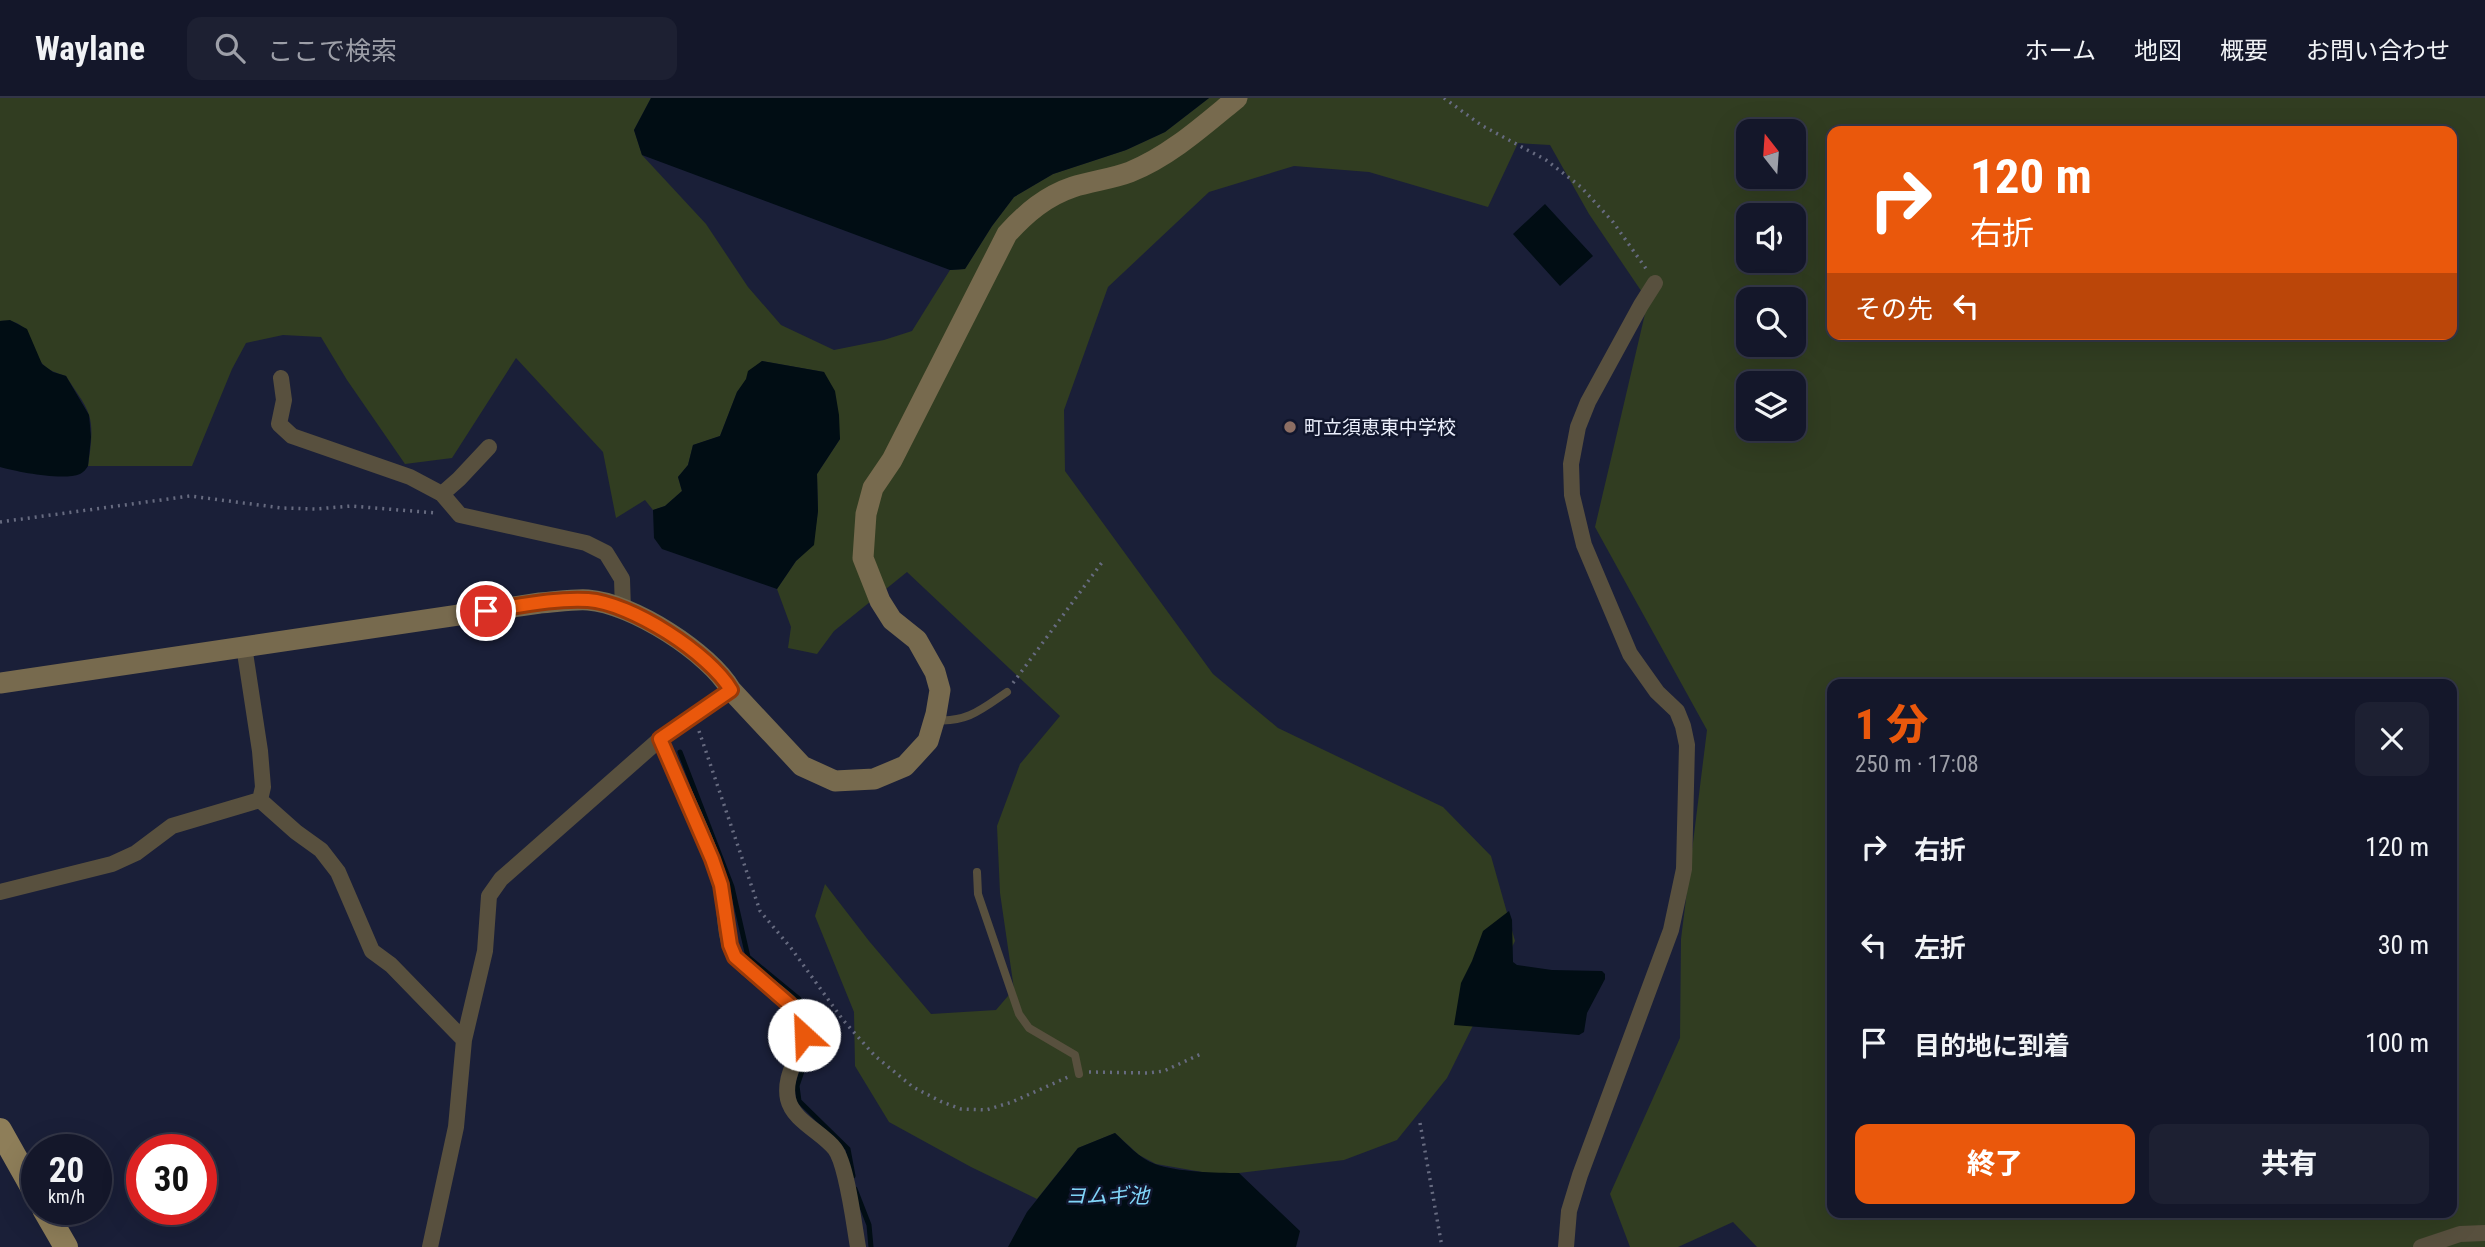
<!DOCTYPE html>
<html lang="ja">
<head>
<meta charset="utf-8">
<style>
  body { margin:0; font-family:"Roboto Condensed","Noto Sans JP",sans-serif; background:#1d2032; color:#f1f3f6; height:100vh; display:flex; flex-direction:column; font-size:26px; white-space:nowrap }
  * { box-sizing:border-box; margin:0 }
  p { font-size:23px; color:#9d9fa8 }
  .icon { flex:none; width:38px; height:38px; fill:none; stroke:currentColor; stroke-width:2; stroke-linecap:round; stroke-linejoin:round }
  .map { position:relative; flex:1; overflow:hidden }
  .side { position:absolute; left:1827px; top:581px; width:630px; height:539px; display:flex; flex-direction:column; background:#14172a; border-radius:14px; box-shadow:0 7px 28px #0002,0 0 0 2px #333647 }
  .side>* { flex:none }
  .guide { position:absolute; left:1827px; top:28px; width:630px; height:214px; border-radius:14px; box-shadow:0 7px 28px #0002,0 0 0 2px #333647; background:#ea580c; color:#fff; overflow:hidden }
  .needle { width:46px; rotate:343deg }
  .fabs { position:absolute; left:1736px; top:21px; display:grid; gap:14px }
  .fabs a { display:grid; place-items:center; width:70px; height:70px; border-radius:14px; background:#14172a; box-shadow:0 7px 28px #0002,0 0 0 2px #333647; font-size:35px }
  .speed { position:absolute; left:21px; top:1036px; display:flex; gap:14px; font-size:35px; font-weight:700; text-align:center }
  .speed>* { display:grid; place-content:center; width:91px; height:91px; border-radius:50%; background:#14172a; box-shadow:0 7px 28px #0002,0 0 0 2px #333647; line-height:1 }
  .speed small { font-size:18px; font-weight:400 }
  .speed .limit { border:10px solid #d22; background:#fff; color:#111 }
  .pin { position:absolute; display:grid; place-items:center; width:60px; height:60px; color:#fff; margin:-30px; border:4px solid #fff; border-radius:50%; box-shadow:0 2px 7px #0007 }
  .me { position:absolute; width:77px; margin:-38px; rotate:335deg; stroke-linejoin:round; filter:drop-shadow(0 0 5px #0008) }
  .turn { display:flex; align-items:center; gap:24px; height:147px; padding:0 28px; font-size:32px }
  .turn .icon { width:91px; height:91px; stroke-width:2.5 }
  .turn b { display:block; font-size:49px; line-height:60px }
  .then { display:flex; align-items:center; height:66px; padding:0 28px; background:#0003; gap:14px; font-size:26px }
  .round { display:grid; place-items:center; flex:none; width:74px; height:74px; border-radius:14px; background:#1d2032 }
  .head { display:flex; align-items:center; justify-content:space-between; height:119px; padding:0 28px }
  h1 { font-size:42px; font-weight:800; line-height:52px; color:#ea580c }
  .action { display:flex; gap:14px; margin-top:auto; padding:14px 28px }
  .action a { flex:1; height:80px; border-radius:14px; background:#ea580c; color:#fff; font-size:28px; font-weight:800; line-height:80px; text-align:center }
  .action a+a { background:#1d2032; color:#f1f3f6 }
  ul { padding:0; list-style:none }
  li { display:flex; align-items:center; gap:21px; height:98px; padding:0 28px }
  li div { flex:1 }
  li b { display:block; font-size:26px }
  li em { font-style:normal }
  header { display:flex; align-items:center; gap:42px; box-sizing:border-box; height:98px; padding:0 35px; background:#14172a; border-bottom:2px solid #333647 }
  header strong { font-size:33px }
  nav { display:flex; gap:38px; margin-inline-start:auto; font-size:24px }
  .search { width:490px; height:63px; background:#1d2032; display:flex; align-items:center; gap:18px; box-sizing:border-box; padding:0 24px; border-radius:14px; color:#9d9fa8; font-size:26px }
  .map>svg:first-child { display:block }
  .green { fill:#313d21; fill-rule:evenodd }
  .water { fill:#010d14 }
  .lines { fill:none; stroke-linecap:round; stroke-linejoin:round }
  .stream { stroke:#010d14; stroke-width:5 }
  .path { stroke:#676b80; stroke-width:3.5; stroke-dasharray:2 5; stroke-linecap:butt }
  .lane { stroke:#58503e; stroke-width:8 }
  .street { stroke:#58503e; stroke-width:16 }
  .secondary { stroke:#776a4e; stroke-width:21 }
  .primary { stroke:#8e7e59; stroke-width:24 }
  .route-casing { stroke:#983908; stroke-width:18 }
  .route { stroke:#ea580c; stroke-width:12 }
  .education-dot { fill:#8d6e63; stroke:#11162d; stroke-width:2.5 }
  .labels { text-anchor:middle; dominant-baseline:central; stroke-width:5; stroke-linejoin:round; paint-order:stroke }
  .poi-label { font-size:19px; fill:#ebeffc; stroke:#11162d; text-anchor:start }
  .water-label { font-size:21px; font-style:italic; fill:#80d5f8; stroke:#11162d }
</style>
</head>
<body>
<header>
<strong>Waylane</strong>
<div class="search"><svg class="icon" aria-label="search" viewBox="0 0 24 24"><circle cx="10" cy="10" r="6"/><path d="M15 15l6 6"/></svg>ここで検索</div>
<nav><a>ホーム</a><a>地図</a><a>概要</a><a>お問い合わせ</a></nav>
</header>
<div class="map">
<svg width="2485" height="1149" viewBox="0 0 2485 1149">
  <rect width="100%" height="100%" fill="#1a1f38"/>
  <path class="green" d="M0,0H651L634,32L642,57L706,126L748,189L781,227L834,252L884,242L912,233L950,172L965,171L992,128L1014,99L1053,76L1126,52L1165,34L1209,0H2485V1149H1757L1733,1124L1678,1149H1630L1610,1096L1680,940L1681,841L1707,632L1595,429L1648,203L1589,116L1550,47L1518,45L1488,109L1369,74L1294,68L1209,94L1108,189L1064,312L1065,373L1213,576L1278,630L1443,709L1491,758L1515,843L1447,980L1397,1042L1344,1062L1239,1075H1208L1156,1066L1139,1057L1115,1035L1078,1050L1037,1101L971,1069L889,1024L855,968L854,914L815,818L825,786L869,843L931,916L996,912L1014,891L1000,795L997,728L1020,666L1060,618L907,474L834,533L817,556L788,550L791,529L777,491L796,463L813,447L818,413L817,376L840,341L824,274L762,263L737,294L720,338L693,347L688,367L678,379L682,393L665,408L653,412L645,402L616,420L603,354L516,260L452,360L405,366L347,282L321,239L283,237L246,245L232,271L192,368H88C90,352 94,333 89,317C85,304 73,290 66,278C56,275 47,272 41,264C28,245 31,220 0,223ZM1748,33H1794V79H1748ZM1832,33H2452V236H1832ZM1748,117H1794V163H1748ZM1748,201H1794V247H1748ZM1748,285H1794V331H1748ZM1832,586H2452V1115H1832Z"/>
  <path class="water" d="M651,0H1209L1165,34L1126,52L1053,76L1014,99L992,128L965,171L950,172L642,57L634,32Z
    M1545,106L1593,158L1560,188L1513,136Z
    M10,222L27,231L42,266L53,274L66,278L89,317L91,339L88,368C86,371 84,374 80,376C63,383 18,374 0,369V223Z
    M762,263L824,274L835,293L839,317L840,341L817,376L818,413L814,447L796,463L777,491L662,451L654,440L653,412L665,408L682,393L678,379L688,367L693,347L720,338L737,294L746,281L748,273Z
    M1509,813L1512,822L1513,864L1517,867L1552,872L1602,873L1605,876V881L1587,915L1584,934L1579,937L1454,927L1461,885L1472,863L1483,833Z
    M1115,1035C1127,1046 1139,1060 1155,1066C1177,1074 1216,1075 1239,1075L1300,1133L1296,1149H1008L1027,1114L1078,1050Z"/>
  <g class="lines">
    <path class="stream" d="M680,654L732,789L748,859L799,901L818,926L797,988L799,1003L848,1051L853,1078
      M855,1091L869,1127L871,1149"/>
    <path class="path" d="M1444,0L1481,27L1546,62L1581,89L1613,124L1647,172
      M0,424L190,398L282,410L316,411L351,408L436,415
      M1013,585L1103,463
      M699,633L760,813L791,850L843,922L875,958L913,989L942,1004L961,1011L986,1012L1012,1004L1068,979
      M1089,974L1148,975L1164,973L1203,955
      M1420,1025L1442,1149"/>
    <path class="lane" d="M935,622C967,625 982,611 1007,594
      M977,774L978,796L1019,916L1029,930L1075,957L1079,976"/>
    <path class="street" d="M281,280L284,302L279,326L292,338L410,379L442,396L460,417L586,445L606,455L622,481L623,512
      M442,396L459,381L489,349
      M660,641C680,688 705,735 720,784C727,806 722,836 734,856C747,878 796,900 802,923C808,950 782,973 788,1001C793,1023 822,1034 835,1051C847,1067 854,1127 858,1149
      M260,702L296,734L321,752L338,774L372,853L391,867L464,942
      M0,794L112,766L136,755L172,728L260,702L263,689L260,653L244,548
      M430,1149L456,1029L464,942L485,853L489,798L501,781L660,641L731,592
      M1566,1149L1569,1113L1580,1077L1671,832L1684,771L1687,647L1683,628L1677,613L1657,594L1630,556L1584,447L1572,397L1571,366L1578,329L1588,304L1641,207L1655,185
      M2421,1149L2460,1136L2485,1135"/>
    <path class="secondary" d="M0,585L540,505C556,504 573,501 588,502C632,505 710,555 731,592L802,668L835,683L874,681L905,668L928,643L936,616L940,592L935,574L917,542L892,522L880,503L863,460L866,416L873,390L892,362L1007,136C1026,115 1046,98 1073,89C1091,83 1112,81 1130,74C1170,58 1204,27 1237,0"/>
    <path class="primary" d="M0,1032L37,1098
      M44,1111L66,1149"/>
  </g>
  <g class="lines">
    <g class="route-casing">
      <path id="route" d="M486,513C519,508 555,500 588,502C631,505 709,555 731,592L660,641L712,761L721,787L730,847L735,859L790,907L801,919L804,937"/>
    </g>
    <use href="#route" class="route"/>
  </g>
  <circle class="education-dot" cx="1290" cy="329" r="7"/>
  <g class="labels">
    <g class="poi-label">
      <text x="1304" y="329">町立須恵東中学校</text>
    </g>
    <g class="water-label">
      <text x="1107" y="1098">ヨムギ池</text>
    </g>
  </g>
</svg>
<div class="fabs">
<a><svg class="needle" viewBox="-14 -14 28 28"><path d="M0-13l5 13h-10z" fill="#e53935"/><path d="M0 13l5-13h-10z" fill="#9d9fa8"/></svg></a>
<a><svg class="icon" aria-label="sound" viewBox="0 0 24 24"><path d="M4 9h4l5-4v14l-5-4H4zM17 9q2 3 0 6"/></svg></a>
<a><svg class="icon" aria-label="search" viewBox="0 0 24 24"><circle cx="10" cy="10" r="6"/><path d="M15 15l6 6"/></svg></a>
<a><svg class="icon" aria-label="layers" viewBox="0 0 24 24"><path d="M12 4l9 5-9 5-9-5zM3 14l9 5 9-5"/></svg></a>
</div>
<div class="speed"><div>20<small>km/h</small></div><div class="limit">30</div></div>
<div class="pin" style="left:486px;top:513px;background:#d93025"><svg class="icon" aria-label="arrive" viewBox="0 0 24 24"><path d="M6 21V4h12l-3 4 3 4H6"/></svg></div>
<svg class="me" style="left:804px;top:937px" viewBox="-20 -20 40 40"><circle r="19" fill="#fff"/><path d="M0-13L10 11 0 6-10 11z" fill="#ea580c"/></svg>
<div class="guide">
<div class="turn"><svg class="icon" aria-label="right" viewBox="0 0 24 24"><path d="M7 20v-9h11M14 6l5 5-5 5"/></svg><div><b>120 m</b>右折</div></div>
<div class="then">その先<svg class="icon" aria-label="left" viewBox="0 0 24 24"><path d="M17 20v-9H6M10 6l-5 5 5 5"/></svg></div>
</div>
<section class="side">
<div class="head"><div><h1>1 分</h1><p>250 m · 17:08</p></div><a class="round"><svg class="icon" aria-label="close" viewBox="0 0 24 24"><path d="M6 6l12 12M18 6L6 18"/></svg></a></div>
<ul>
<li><svg class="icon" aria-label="right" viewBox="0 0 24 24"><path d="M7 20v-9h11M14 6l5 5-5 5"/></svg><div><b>右折</b></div><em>120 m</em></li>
<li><svg class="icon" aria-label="left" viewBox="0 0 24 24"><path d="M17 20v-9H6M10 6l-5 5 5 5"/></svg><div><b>左折</b></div><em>30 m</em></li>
<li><svg class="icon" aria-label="arrive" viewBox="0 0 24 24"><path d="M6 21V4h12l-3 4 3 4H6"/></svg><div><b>目的地に到着</b></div><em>100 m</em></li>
</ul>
<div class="action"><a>終了</a><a>共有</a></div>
</section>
</div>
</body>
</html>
